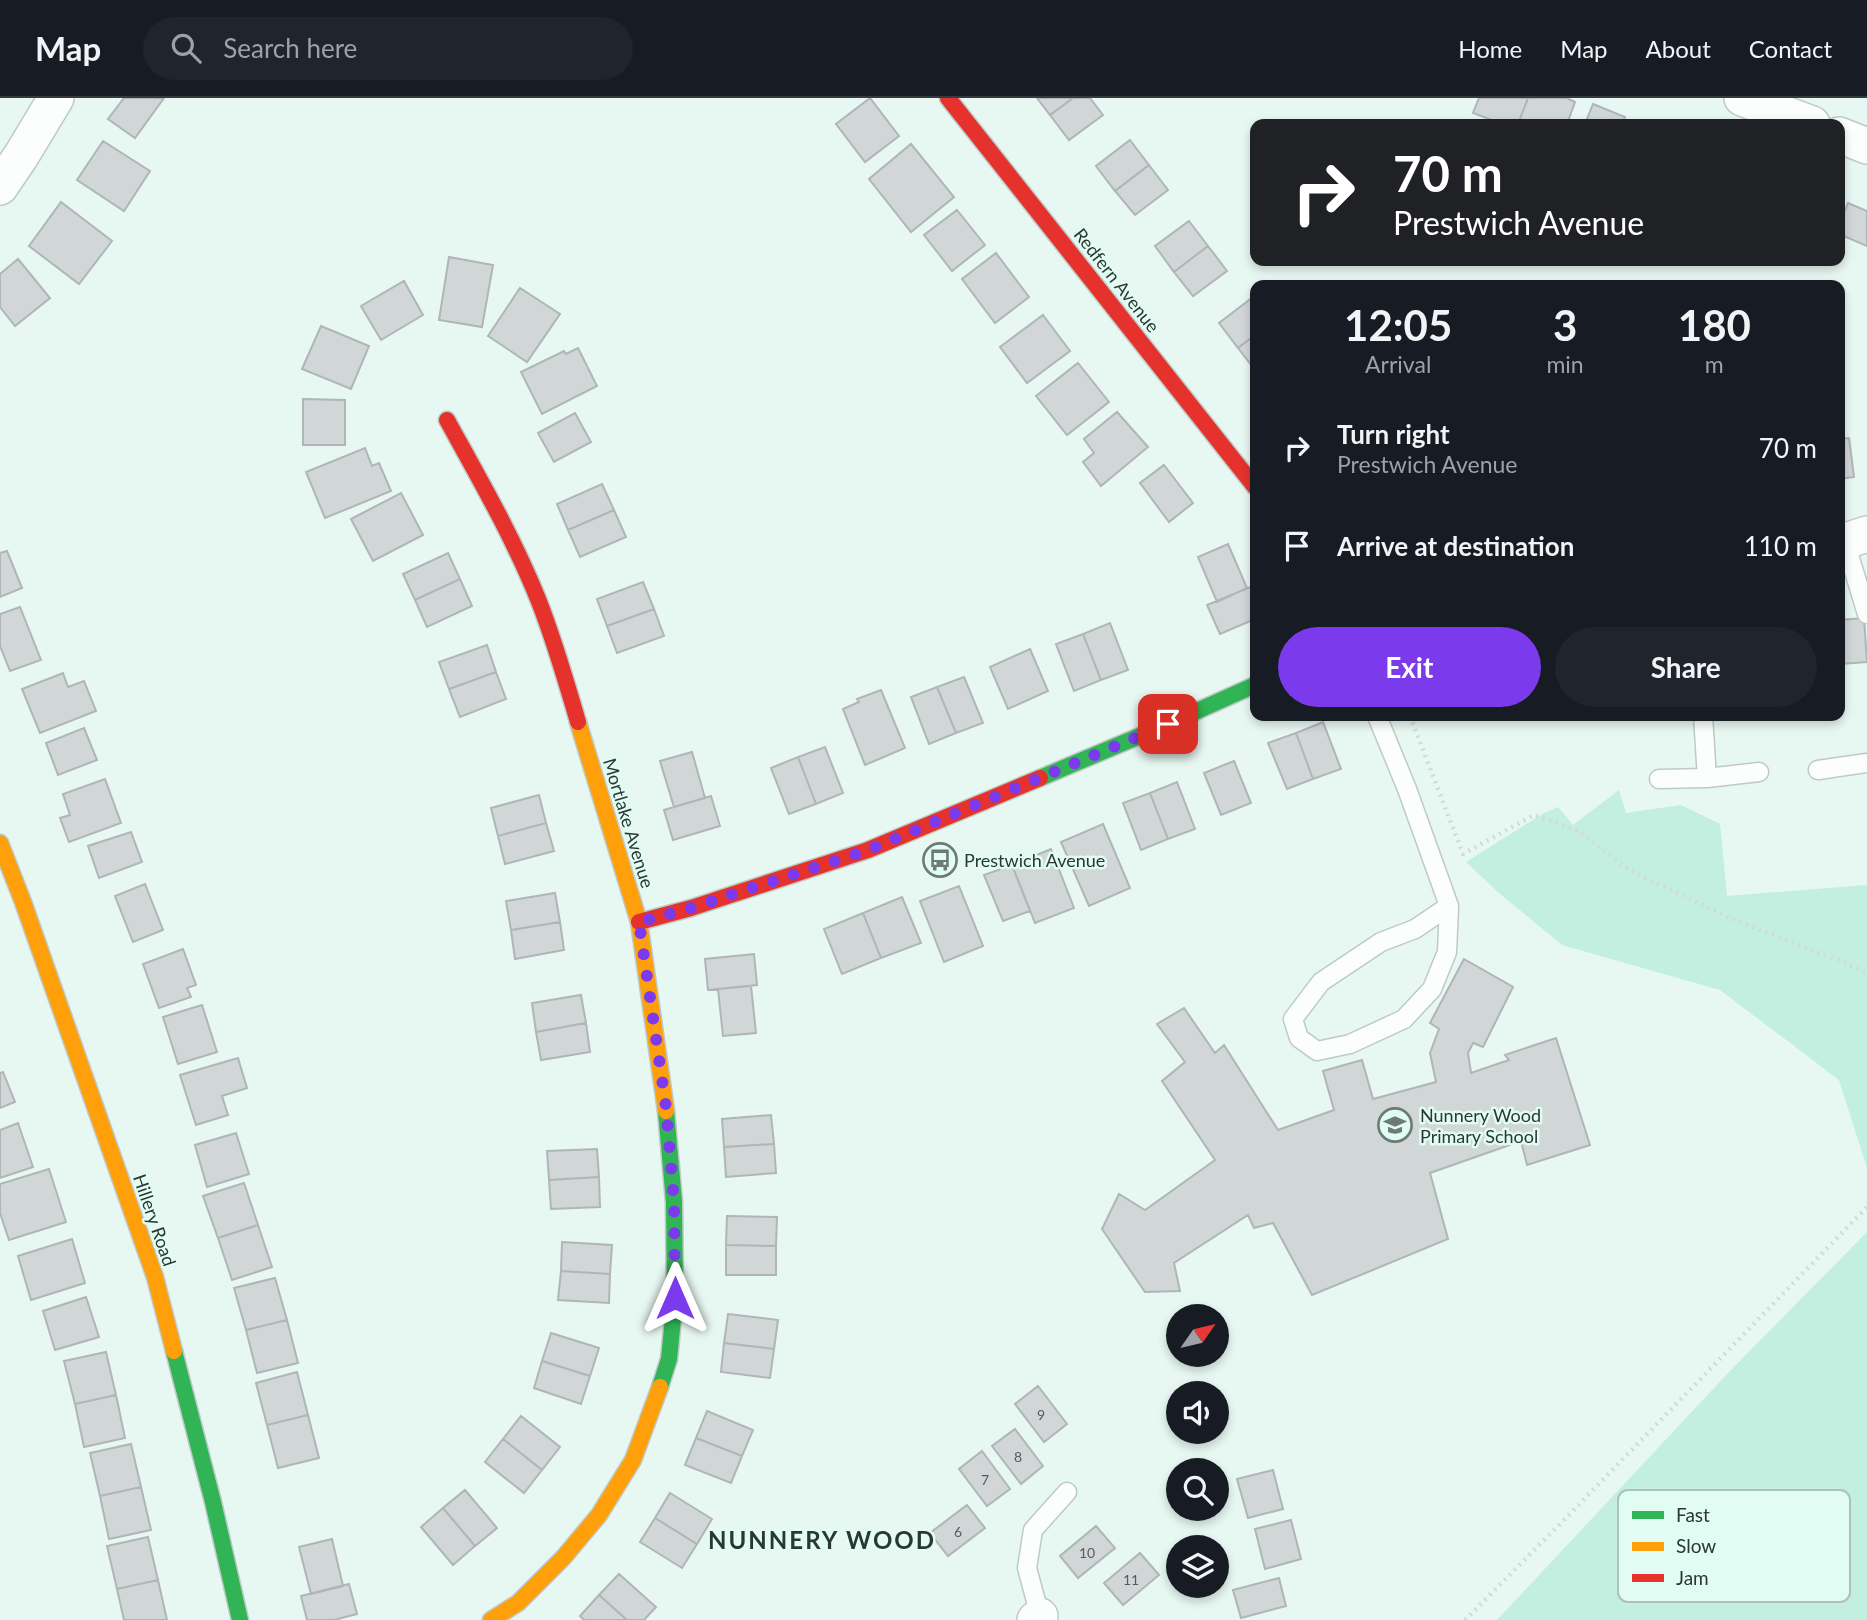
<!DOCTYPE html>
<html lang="en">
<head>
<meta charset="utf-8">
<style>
  body { margin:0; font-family:Lato,sans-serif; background:#20242c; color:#f1f3f6; height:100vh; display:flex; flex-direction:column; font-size:26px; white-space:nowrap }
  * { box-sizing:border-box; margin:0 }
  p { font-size:23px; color:#9ea1a6 }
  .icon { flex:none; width:38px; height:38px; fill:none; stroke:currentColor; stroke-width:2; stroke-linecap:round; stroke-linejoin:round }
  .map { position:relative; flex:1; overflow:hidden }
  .details { position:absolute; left:1250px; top:182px; width:595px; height:441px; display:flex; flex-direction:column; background:#171b24; border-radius:14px; box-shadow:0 4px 10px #0003 }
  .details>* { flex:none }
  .guide { position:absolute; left:1250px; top:21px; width:595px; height:147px; border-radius:14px; box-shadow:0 4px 10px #0003; background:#202124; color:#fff; overflow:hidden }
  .needle { width:46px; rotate:56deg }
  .buttons { position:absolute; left:1166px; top:1206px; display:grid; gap:14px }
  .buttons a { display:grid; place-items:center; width:63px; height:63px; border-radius:50%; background:#171b24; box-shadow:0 4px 10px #0003; font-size:35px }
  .pin { position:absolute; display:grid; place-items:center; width:60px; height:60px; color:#fff; margin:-30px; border-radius:14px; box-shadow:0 4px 10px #0006 }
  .me { position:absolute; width:77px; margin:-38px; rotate:0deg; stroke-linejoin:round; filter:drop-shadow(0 0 5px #0008) }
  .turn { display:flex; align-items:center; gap:24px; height:147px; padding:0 28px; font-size:32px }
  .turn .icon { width:91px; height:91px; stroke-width:2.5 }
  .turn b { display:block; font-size:49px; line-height:60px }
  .eta { display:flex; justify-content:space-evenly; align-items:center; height:119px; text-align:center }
  .eta b { font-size:42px; font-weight:700; line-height:49px }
  .button { display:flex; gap:14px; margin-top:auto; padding:14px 28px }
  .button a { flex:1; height:80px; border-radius:42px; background:#7c3aed; color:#fff; font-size:28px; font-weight:700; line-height:80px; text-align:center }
  .button a+a { background:#20242c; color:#f1f3f6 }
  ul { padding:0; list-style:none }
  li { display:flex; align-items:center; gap:21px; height:98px; padding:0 28px }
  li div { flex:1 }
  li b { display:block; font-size:26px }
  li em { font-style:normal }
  header { display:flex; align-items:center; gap:42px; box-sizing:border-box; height:98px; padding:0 35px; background:#171b24; border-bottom:2px solid #363941 }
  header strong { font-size:33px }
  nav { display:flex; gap:38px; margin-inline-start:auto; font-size:24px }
  .search { width:490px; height:63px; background:#20242c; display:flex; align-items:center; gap:18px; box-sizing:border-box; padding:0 24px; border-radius:38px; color:#9ea1a6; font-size:26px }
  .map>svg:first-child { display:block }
  .green { fill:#c2efe0 }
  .building { fill:#d1d6d7; stroke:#b0b5b6; stroke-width:2 }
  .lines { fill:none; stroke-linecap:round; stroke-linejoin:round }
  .lane-casing { stroke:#becac6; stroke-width:21 }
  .street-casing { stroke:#becac6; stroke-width:38 }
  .fast-casing { stroke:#becac6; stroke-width:19 }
  .slow-casing { stroke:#becac6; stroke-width:19 }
  .jam-casing { stroke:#becac6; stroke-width:19 }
  .path { stroke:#d4d9d8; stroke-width:4.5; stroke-dasharray:2 5; stroke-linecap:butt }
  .lane { stroke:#fbfefd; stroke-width:18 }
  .street { stroke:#fbfefd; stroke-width:35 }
  .fast { stroke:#30b455; stroke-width:16 }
  .slow { stroke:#ff9f0a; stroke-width:16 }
  .jam { stroke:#e5322d; stroke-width:16 }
  .route { stroke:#7c3aed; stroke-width:12; stroke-dasharray:0 21.6 }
  .labels { text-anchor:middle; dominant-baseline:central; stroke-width:5; stroke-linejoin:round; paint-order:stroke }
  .number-label { font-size:14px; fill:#555e5c }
  .street-label { font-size:18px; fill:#2c3633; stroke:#e1fdf3 }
  .poi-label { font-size:18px; fill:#2c3633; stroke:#e1fdf3; text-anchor:start }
  .district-label { font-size:24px; font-weight:bold; letter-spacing:2px; fill:#2c3633; stroke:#e1fdf3 }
  .key { fill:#e1fdf3; stroke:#abc1b9; stroke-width:2 }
  .key-label { font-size:19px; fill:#2c3633 }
</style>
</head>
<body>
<header>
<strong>Map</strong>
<div class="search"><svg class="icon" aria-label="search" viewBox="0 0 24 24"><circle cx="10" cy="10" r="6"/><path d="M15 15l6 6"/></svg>Search here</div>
<nav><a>Home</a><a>Map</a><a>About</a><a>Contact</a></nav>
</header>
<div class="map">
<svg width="1867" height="1522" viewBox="0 0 1867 1522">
  <rect width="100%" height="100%" fill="#e7f7f1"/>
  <path class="green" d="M1619,692L1626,715L1681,707L1720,726L1727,798L1867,787V1070L1839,982L1720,892L1562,847L1499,795L1466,764L1544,715L1558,709L1573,727Z
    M1867,1134V1522H1497L1729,1274Z"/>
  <path class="building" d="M124,0H164L135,40L108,21Z
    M870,0L899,38L865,64L836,26Z
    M1037,0H1073L1050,17Z
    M1073,0H1090L1103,17L1069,42L1050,17Z
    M1479,0H1528L1518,26H1502L1473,15Z
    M1528,0H1567L1575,4L1567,26H1518Z
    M1593,6L1625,19L1622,26H1585Z
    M1130,42L1149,67L1115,93L1096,68Z
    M103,43L150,73L124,113L77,82Z
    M911,46L954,99L911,134L869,81Z
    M1149,67L1168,92L1135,117L1115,93Z
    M61,104L112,143L79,186L29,148Z
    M1848,105L1867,113V148L1839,136V126Z
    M957,112L985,147L952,173L924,137Z
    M1189,123L1208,148L1174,174L1155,148Z
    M1208,148L1227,173L1193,198L1174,174Z
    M996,155L1029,199L995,225L962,181Z
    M449,159L493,167L482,229L439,222Z
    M18,161L50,200L15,228L0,209V176Z
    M404,183L423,217L381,242L361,208Z
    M520,190L560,216L527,264L488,238Z
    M1253,199L1255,201V237L1238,250L1219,225Z
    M1043,217L1070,253L1027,285L1000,249Z
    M321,228L369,248L351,291L302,271Z
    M1255,237V272L1238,250Z
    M578,250L597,288L542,316L521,274L564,253L566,256Z
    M1078,265L1109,304L1067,337L1036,298Z
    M303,301L345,302V347H303Z
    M1117,314L1148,349L1101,388L1083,364L1094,355L1084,341Z
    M575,315L591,344L554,364L538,335Z
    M1849,340L1854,379L1839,381V341Z
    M365,350L372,368L379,365L391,393L325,420L306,374Z
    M1164,367L1193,405L1169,424L1140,385Z
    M602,386L614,412L568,432L557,406Z
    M401,395L423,437L373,463L351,421Z
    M614,412L626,439L580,459L568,432Z
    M1228,446L1247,490L1217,504L1198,459Z
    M7,453L22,490L0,499V455Z
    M448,455L460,481L415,502L403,476Z
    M460,481L472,508L427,529L415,502Z
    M643,484L654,511L607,528L597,501Z
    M1253,488L1255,492V521L1220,536L1207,507Z
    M20,509L41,562L10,573L0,548V516Z
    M654,511L664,538L617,555L607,528Z
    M1864,520L1867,564L1841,566L1839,522Z
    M1110,525L1128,572L1101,582L1083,536Z
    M1083,536L1101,582L1074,593L1056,546Z
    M487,547L496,574L449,591L439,564Z
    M1030,551L1048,593L1008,611L990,569Z
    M496,574L506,601L460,619L449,591Z
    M63,575L68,589L84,583L96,613L40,635L22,591Z
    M964,579L983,625L956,635L937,589Z
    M937,589L956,635L929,646L911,599Z
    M881,592L905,650L865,667L843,611L859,604L857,601Z
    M1323,624L1341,671L1313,681L1296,635Z
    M84,630L97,662L58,677L46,645Z
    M1296,635L1313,681L1287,691L1268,645Z
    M825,649L843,695L816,706L798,659Z
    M692,654L705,700L674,709L660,663Z
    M798,659L816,706L789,716L771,670Z
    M1234,663L1251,705L1221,717L1204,675Z
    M105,681L121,725L69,744L60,720L70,717L63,696Z
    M1177,684L1195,731L1168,741L1150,695Z
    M1150,695L1168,741L1141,752L1123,705Z
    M539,697L546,725L498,738L491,710Z
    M711,698L720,728L673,742L664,712Z
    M546,725L554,753L505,766L498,738Z
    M1103,726L1130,790L1089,808L1061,744Z
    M131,734L142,764L99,780L88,748Z
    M1051,751L1074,810L1035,825L1012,767Z
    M1012,767L1030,813L1003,823L984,777Z
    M145,786L163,832L133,844L115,798Z
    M959,788L983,848L944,864L920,803Z
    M555,795L560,824L511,832L506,803Z
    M902,799L921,845L881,860L863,815Z
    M863,815L881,860L842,876L824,831Z
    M560,824L564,852L515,861L511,832Z
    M183,851L196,887L187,890L191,899L159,910L143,866Z
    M754,856L757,887L708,892L705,861Z
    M1464,861L1513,889L1483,949L1473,945L1468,955L1471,975L1509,962L1505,957L1556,940L1590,1047L1527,1067L1521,1043L1430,1075L1448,1141L1312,1197L1273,1125L1254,1130L1248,1117L1174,1165L1180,1193L1145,1194L1102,1131L1119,1096L1145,1112L1215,1062L1162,983L1185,964L1157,926L1184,910L1215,955L1224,947L1278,1032L1334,1012L1323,973L1362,962L1373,1001L1436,984L1430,955L1439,931L1430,925Z
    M751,888L756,935L723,938L718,891Z
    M581,897L586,925L536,934L532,905Z
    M202,907L217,954L178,966L163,919Z
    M586,925L590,954L541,962L536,934Z
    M238,960L247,990L222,998L228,1017L196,1027L180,977Z
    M3,974L15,1004L0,1010V975Z
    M771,1017L774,1046L724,1049L722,1021Z
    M18,1025L33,1069L0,1080V1032Z
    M236,1035L249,1076L207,1089L195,1047Z
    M774,1046L776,1075L726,1079L724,1049Z
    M597,1051L599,1079L549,1082L547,1053Z
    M49,1071L66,1124L9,1142L0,1115V1086Z
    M599,1079L600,1109L551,1111L549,1082Z
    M244,1085L258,1127L218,1140L203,1098Z
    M727,1118L777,1119L776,1148L726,1147Z
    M258,1127L272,1169L232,1182L218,1140Z
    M72,1141L85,1185L31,1202L18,1158Z
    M562,1144L612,1147L610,1176L561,1173Z
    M726,1147L776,1148V1177H726Z
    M561,1173L610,1176L609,1205L558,1202Z
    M275,1180L287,1222L246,1232L234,1190Z
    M86,1199L99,1239L55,1252L43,1213Z
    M728,1216L778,1222L774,1251L724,1245Z
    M287,1222L298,1265L257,1275L246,1232Z
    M551,1235L599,1250L590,1278L542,1263Z
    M724,1245L774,1251L770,1280L721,1274Z
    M106,1254L116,1297L75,1306L64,1263Z
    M542,1263L590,1278L581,1306L534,1290Z
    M297,1274L308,1317L267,1327L256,1285Z
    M1038,1288L1067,1326L1044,1344L1015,1306Z
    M116,1297L125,1340L84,1349L75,1306Z
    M707,1313L753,1332L742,1358L696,1340Z
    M308,1317L319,1360L278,1370L267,1327Z
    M521,1318L560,1349L542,1372L503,1341Z
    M1015,1331L1043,1368L1021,1386L992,1348Z
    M696,1340L742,1358L731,1385L685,1367Z
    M503,1341L542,1372L524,1395L485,1364Z
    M131,1346L141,1389L100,1398L90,1355Z
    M982,1353L1010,1391L987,1408L959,1371Z
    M1273,1372L1283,1411L1248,1420L1237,1381Z
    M141,1389L151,1432L109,1441L100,1398Z
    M465,1392L497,1430L475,1448L443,1410Z
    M670,1395L712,1421L697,1446L655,1420Z
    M967,1407L985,1430L948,1458L930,1435Z
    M443,1410L475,1448L453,1467L421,1429Z
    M655,1420L697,1446L682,1470L640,1444Z
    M1291,1422L1301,1461L1265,1471L1255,1431Z
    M1096,1428L1115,1450L1078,1480L1060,1458Z
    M148,1439L158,1482L117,1491L107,1448Z
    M332,1441L343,1488L311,1496L299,1449Z
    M1140,1455L1159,1477L1123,1507L1104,1485Z
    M619,1476L656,1509L644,1522H627L599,1497Z
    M1279,1480L1286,1508L1241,1520L1233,1492Z
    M158,1482L167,1522H124L117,1491Z
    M349,1486L357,1516L334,1522H307L301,1498Z
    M599,1497L627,1522H584L580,1518Z"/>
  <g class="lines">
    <g class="lane-casing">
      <path id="lane" d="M1845,444L1867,516
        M1377,618L1407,691L1449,808L1447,854L1432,891L1404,921L1350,946L1317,953L1299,940L1293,921L1321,884L1381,844L1415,831L1449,808
        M1703,618L1707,680L1759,674
        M1818,672L1867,665
        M1659,681L1707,680
        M1040,1518L1027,1470L1033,1432L1067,1394"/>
    </g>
    <g class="street-casing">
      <path id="street" d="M1742,0L1812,26
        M1839,37L1867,48
        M0,89L21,58L56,0
        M1839,445L1867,436
        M1035,1522L1040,1518"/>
    </g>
    <g class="fast-casing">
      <path id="fast" d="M1040,680L1168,626L1255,587
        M174,1253L213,1404L240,1522
        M660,1289L669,1261L675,1200L674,1104L666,1013"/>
    </g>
    <g class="slow-casing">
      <path id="slow" d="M578,624L639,824L666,1013
        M0,745L23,804L155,1179L174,1253
        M491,1522L518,1505L563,1460L599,1417L633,1362L660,1289"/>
    </g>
    <g class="jam-casing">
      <path id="jam" d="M948,0L1255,389
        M447,322C479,380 513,439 538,501C554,541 566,583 578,624
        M639,824L691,810L868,752L1040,680"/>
    </g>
    <path class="path" d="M1410,618L1463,756L1534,717L1579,733L1631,773L1736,823L1841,863L1867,875
      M1465,1522L1562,1424L1867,1109"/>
    <use href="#lane" class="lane"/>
    <use href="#street" class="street"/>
    <use href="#fast" class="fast"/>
    <use href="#slow" class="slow"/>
    <use href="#jam" class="jam"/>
  </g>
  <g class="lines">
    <path class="route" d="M675,1200L674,1104L666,1009L639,824L691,810L868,752L1168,626"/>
  </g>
  <defs>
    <g id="bus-ring" transform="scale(1.75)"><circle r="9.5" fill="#e1fdf3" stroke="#6d7a76" stroke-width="1.5"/><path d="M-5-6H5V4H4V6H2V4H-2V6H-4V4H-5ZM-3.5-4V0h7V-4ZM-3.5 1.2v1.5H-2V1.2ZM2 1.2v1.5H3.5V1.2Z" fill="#6d7a76"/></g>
    <g id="school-ring" transform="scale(1.75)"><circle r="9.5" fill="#e1fdf3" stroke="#6d7a76" stroke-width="1.5"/><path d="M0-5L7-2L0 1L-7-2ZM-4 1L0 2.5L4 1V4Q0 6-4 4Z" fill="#6d7a76"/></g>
  </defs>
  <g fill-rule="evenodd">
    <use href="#bus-ring" x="940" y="762"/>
    <use href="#school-ring" x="1395" y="1027"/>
  </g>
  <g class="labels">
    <g class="number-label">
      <text x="1041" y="1316">9</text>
      <text x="1018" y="1358">8</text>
      <text x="985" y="1381">7</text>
      <text x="958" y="1433">6</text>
      <text x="1087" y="1454">10</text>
      <text x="1131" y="1481">11</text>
    </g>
    <g class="street-label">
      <text transform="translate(1117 182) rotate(52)">Redfern Avenue</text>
      <text transform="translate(629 725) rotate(73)">Mortlake Avenue</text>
      <text transform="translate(155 1122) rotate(71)">Hillery Road</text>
    </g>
    <g class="poi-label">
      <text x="964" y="762">Prestwich Avenue</text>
      <text x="1420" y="1017">Nunnery Wood<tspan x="1420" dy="21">Primary School</tspan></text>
    </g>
    <g class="district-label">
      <text x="822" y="1441">NUNNERY WOOD</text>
    </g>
  </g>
  <rect x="1618" y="1392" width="232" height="112" rx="10" class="key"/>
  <rect x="1632" y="1413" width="32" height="8" fill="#30b455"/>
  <rect x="1632" y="1444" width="32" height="9" fill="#ff9f0a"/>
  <rect x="1632" y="1476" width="32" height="8" fill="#e5322d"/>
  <g class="key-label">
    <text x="1676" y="1424">Fast</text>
    <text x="1676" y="1455">Slow</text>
    <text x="1676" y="1487">Jam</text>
  </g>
</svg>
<div class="buttons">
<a><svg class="needle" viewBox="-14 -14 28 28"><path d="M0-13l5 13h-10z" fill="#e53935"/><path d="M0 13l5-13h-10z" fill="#9ea1a6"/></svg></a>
<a><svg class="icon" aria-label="sound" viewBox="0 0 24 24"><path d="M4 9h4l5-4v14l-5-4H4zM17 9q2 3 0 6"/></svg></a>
<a><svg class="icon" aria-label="search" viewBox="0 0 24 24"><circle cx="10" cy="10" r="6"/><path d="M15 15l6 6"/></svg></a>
<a><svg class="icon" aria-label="layers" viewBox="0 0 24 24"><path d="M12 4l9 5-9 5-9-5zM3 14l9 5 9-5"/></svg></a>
</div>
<div class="pin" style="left:1168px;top:626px;background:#d93025"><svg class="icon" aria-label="arrive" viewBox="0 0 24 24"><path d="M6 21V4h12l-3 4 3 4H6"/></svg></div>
<svg class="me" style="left:675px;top:1200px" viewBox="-20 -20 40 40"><path d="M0-17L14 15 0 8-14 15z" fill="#7c3aed" stroke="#fff" stroke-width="4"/></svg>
<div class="guide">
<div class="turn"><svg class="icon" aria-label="right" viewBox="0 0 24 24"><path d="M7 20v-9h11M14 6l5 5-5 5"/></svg><div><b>70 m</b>Prestwich Avenue</div></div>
</div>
<section class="details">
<div class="eta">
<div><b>12:05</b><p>Arrival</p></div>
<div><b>3</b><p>min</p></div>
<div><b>180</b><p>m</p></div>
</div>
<ul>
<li><svg class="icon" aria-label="right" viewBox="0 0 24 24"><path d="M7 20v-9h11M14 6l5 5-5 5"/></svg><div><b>Turn right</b><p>Prestwich Avenue</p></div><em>70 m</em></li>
<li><svg class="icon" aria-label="arrive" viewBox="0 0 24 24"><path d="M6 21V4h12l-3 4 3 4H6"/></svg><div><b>Arrive at destination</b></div><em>110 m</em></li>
</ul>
<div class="button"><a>Exit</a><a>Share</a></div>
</section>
</div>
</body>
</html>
